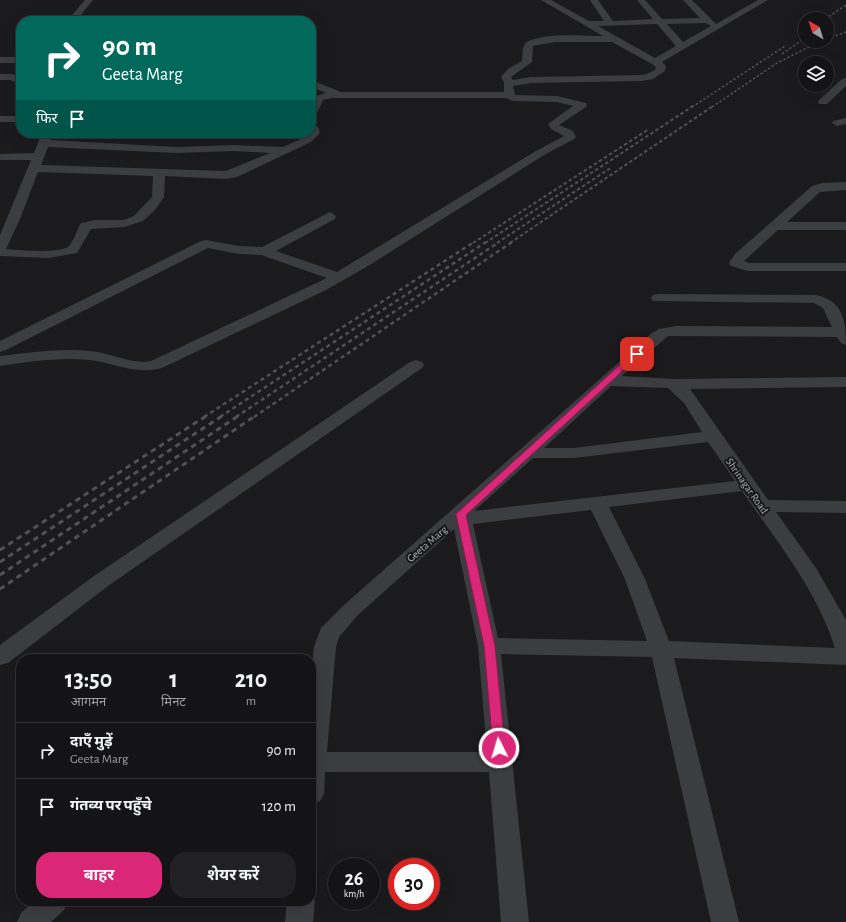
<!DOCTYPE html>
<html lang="hi">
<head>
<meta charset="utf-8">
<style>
  body { margin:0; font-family:"Alegreya Sans","Noto Sans Devanagari",sans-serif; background:#212123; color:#f1f3f6; height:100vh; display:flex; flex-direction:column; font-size:15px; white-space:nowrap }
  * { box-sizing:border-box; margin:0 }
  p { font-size:13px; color:#9d9ea1 }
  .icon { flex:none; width:22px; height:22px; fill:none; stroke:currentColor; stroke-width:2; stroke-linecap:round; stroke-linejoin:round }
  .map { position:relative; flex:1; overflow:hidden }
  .drawer { position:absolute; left:16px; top:654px; width:300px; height:252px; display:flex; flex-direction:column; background:#141416; border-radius:16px; box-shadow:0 4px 16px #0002,0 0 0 1px #333335 }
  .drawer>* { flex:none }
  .top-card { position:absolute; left:16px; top:16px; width:300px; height:122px; border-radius:16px; box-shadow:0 4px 16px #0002,0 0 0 1px #333335; background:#00695c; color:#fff; overflow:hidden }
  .needle { width:26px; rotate:321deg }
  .tools { position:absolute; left:798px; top:12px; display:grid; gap:8px }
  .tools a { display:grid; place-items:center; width:36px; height:36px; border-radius:50%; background:#141416; box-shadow:0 4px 16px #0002,0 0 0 1px #333335; font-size:20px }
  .speed { position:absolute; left:328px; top:858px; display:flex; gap:8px; font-size:20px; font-weight:700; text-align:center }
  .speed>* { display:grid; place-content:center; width:52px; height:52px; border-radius:50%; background:#141416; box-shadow:0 4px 16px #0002,0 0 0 1px #333335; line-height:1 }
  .speed small { font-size:10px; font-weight:400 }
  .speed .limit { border:6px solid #d22; background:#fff; color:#111 }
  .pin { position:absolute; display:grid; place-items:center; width:34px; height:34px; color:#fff; margin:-17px; border-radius:8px; box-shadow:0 2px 6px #0006 }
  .me { position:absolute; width:44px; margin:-22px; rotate:355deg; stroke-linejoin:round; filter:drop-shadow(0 0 3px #0008) }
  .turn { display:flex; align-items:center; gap:14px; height:84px; padding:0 20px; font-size:18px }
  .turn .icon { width:52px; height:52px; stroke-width:2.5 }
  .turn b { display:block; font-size:28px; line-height:34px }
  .then { display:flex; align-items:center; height:38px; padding:0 20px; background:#0003; gap:8px; font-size:15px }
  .eta { display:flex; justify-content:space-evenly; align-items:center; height:68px; text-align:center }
  .eta b { font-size:24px; font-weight:700; line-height:28px }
  .action { display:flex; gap:8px; margin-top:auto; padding:8px 20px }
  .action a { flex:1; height:46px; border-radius:16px; background:#db2777; color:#fff; font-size:16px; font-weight:700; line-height:46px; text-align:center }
  .action a+a { background:#212123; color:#f1f3f6 }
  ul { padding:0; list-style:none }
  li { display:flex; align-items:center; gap:12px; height:56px; padding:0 20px; border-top:1px solid #333335 }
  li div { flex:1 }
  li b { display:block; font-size:15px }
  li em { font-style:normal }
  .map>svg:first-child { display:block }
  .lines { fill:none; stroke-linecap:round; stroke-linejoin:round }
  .minor { fill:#3c3d41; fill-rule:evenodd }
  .rail-far3 { stroke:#4f5156; stroke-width:1.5; stroke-dasharray:2.5 2; stroke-linecap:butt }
  .rail-far2 { stroke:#4f5156; stroke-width:2; stroke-dasharray:3.5 2.5; stroke-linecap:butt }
  .rail-far1 { stroke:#4f5156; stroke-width:2.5; stroke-dasharray:4 3.5; stroke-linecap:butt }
  .rail { stroke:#4f5156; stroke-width:3; stroke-dasharray:5.5 4.5; stroke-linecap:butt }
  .route { fill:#db2777; stroke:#8e194d }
  .labels { text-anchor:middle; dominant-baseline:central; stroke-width:4; stroke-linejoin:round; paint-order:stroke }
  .street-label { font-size:11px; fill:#afb2ba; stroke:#161618 }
</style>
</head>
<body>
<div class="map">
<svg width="846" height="922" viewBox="0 0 846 922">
  <rect width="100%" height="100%" fill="#1b1b1d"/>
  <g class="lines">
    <path class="minor" d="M85,0H93L76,21H67Z
      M541,0H551L589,21H604L590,0H598L613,21L653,19L637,0H645L662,19L700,18L683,0H692L716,24L758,0H768L662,62L666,66L665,71L653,79L642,81L531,83L513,86L515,95L557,96L586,103L587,105L586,107L559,125L573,131L576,137L574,139L544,155L368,266L326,290L162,368C133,375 116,363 89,360C59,357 29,362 0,366V356C29,353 59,348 89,351C109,352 131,365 151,361L327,278L261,255L239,254L208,248L6,350L0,352V341L201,241L206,240L239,246L262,247L330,212L336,216L335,219L276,251L337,272L536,151L564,136L551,129L548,124L573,106L557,102L513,101L506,98H332L323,100L316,115L311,118C311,110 311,103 315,96L326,93L311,87V80L341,92H504V82L501,77L508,69L522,61L523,48L526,42C548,32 579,36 603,36ZM706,23L711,26L683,42L667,24ZM657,24L676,46L655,58L598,26ZM555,42H612L652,64L656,67L655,70L647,74L642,75L531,77L513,80L511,77L532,62L533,46Z
      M0,57H21V63H0Z
      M0,74H12L21,77V84L10,80H0Z
      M846,78V86L827,104H819L818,102L819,100L842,79Z
      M0,116H21V122H0Z
      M846,118V124L837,126L832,123L833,121Z
      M311,124L318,127L320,133L311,142L237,177L226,179L165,176L164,197L155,210L143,221L124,227L91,229L77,253L49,258L0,256V235L31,160H0V154L34,153L42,133H54L50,140L177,147L234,145L283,147L303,138L308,133H311ZM48,147L177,153L234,151L270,153L226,171L41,165ZM38,172L153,176L152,197L134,216L124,220H95L81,223C77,230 74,240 69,246C61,254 18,250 6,249L20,219Z
      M846,182V190L820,192L787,222H846V230H778L744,261L749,263H846V271H748L731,266L729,263L735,254L812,186L822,183Z
      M658,294L816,295C843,301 846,320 846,345L841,343L837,337L668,336L622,376L674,379L846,377V387L690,389L768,500L846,501V513L776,512L816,568L846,620V665L674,658L739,922H711L652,657L501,654L529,922H501L489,772H325L324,794L320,801L311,805V676L314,647L321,628L344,605L652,333L659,329L676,326L832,327L823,308L814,303L653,301L651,298L653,295ZM611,386L668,388L684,403L702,432L574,448H544ZM708,442L735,481L474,511L533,458H574ZM742,491C776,540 817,590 835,648L669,641L645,579L609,507ZM591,510L625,579L647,641L498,638L473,524ZM454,529L478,646L487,752H327L336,647L339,637L358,615Z
      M416,360L422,362L424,365L422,368L108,586L8,663L0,665V645L94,576L410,362Z
      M311,893L315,901L313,922H285L287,901H311Z
      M34,901H68L64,910L51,922H17L21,913Z"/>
    <path class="rail-far3" d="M825,19L846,5
      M827,39L846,32
      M782,54L805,38
      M692,107L785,46
      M712,107L777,63L821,41"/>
    <path class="rail-far2" d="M473,243L649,129
      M485,243L693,106
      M497,243L612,167
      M510,243L713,106"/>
    <path class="rail-far1" d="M204,417L474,242
      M220,417L486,242
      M236,417L499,242
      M254,417L512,242"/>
    <path class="rail" d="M0,550L206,416
      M0,562L222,416
      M0,575L238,416
      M0,589L255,416"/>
  </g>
  <path class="route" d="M634,352L641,354L466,515L495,646L505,748L503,751L499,753L495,751L493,748L484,646L456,514Z"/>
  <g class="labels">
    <g class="street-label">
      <text transform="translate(747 486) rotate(55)">Shrinagar Road</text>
      <text transform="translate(427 544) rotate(-41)">Geeta Marg</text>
    </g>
  </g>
</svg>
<div class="tools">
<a><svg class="needle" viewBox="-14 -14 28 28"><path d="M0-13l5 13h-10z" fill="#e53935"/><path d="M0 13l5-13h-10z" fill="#9d9ea1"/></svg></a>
<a><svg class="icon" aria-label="layers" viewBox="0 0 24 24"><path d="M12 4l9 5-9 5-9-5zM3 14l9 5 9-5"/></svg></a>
</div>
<div class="speed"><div>26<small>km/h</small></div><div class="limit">30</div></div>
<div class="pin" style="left:637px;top:354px;background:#d93025"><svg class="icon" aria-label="arrive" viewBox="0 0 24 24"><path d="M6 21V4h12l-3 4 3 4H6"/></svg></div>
<svg class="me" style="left:499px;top:748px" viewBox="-20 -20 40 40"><circle r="17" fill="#db2777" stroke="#fff" stroke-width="3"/><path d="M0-11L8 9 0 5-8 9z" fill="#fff"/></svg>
<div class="top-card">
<div class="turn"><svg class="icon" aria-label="right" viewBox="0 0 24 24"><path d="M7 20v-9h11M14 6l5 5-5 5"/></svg><div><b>90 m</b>Geeta Marg</div></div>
<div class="then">फिर<svg class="icon" aria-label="arrive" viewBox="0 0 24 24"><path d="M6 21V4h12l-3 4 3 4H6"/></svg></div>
</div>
<section class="drawer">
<div class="eta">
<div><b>13:50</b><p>आगमन</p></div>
<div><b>1</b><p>मिनट</p></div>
<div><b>210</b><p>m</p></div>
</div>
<ul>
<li><svg class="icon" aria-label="right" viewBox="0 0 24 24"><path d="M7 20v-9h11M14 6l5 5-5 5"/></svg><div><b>दाएँ मुड़ें</b><p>Geeta Marg</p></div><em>90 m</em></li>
<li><svg class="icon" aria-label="arrive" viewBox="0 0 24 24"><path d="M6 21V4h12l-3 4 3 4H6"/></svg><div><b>गंतव्य पर पहुँचे</b></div><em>120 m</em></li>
</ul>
<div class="action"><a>बाहर</a><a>शेयर करें</a></div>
</section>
</div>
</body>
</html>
